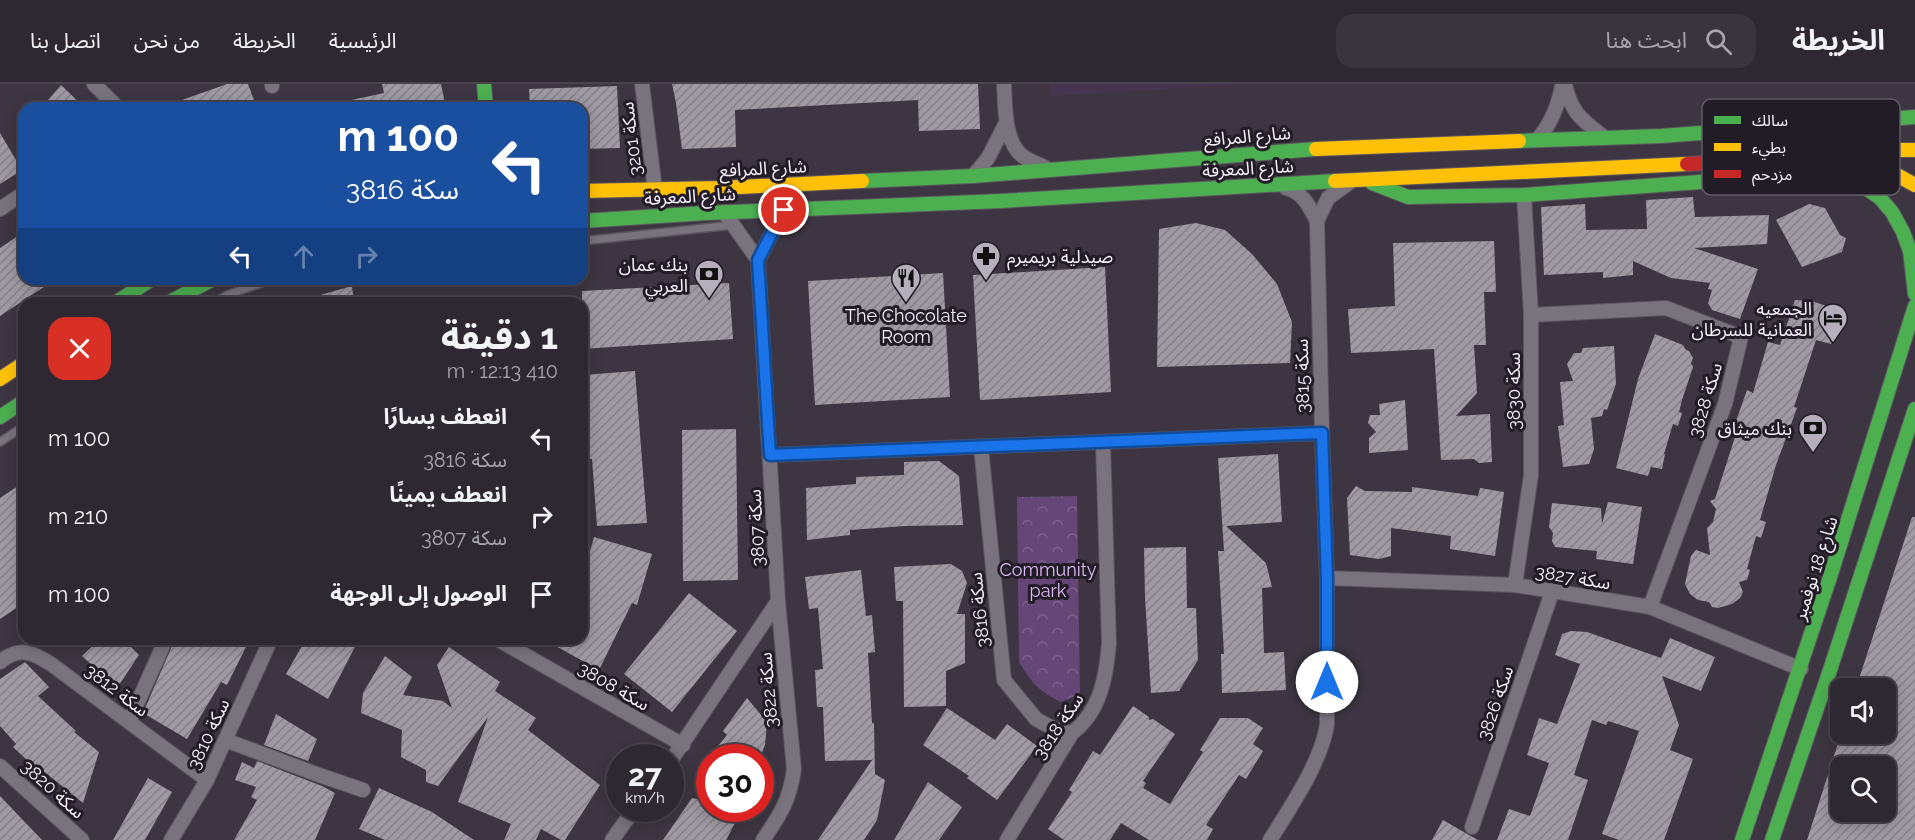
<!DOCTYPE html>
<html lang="ar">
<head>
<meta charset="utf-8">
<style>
  body { margin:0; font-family:Raleway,"Noto Sans Arabic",sans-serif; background:#3a343e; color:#f1f3f6; direction:rtl; height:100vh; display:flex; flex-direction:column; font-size:22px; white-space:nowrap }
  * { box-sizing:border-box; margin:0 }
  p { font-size:20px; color:#a7a6ac }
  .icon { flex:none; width:33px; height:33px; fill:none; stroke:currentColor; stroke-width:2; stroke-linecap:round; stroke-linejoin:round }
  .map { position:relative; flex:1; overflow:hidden; direction:ltr }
  .side { position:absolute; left:18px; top:213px; width:570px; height:348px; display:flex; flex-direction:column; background:#2e2832; border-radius:18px; box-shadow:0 3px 15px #0003,0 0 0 2px #49444d; direction:rtl }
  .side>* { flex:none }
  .hud { position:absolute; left:18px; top:18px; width:570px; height:183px; border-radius:18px; box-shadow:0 3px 15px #0003,0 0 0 2px #49444d; direction:rtl; background:#1a4fa0; color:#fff; overflow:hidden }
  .tools { position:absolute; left:1830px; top:594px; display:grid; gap:12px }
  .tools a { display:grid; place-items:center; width:66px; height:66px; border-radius:12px; background:#2e2832; box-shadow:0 3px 15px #0003,0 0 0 2px #49444d; font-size:30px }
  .speed { position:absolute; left:606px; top:660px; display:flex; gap:12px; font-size:30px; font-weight:700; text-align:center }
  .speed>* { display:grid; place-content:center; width:78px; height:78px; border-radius:50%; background:#2e2832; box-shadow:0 3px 15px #0003,0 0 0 2px #49444d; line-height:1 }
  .speed small { font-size:15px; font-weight:400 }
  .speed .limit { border:9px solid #d22; background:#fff; color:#111 }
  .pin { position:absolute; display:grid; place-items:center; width:51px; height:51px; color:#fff; margin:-26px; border:3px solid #fff; border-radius:50%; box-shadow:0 2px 6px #0007 }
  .me { position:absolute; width:66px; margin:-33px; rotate:0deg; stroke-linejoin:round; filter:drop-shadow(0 0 4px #0008) }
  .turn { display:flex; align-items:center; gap:21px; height:126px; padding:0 30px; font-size:27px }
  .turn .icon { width:78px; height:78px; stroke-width:2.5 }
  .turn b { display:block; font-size:42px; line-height:51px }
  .lanes { display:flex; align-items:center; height:57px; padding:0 30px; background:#0003; justify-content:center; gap:30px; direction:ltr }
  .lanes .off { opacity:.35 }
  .round { display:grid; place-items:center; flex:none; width:63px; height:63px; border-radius:18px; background:#3a343e }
  .headline { display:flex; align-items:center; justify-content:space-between; height:102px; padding:0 30px }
  h1 { font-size:36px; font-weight:700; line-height:45px }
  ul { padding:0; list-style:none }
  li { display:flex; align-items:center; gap:18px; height:78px; padding:0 30px }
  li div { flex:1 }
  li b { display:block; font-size:22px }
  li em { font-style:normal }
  header { display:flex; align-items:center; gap:36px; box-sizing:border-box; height:84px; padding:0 30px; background:#2e2832; border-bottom:2px solid #49444d }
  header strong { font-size:28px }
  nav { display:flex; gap:33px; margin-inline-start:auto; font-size:21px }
  .search { width:420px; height:54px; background:#3a343e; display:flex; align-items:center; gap:15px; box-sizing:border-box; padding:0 21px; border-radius:18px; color:#a7a6ac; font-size:22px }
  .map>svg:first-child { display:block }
  .built { fill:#45364f }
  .park { fill:url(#park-crowns) }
  .building { fill:url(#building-hatch); fill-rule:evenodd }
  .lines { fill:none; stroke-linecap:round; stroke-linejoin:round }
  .lane-casing { stroke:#5b555f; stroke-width:10 }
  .street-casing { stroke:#5b555f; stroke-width:16 }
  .fast-casing { stroke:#5b555f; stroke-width:16 }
  .slow-casing { stroke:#5b555f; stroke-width:16 }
  .jam-casing { stroke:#5b555f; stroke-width:16 }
  .lane { stroke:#78737d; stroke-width:7 }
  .street { stroke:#78737d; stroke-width:14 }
  .fast { stroke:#4caf50; stroke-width:14 }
  .slow { stroke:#ffc107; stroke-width:14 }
  .jam { stroke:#c62828; stroke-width:14 }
  .route-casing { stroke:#114b97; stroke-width:15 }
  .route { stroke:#1a73e8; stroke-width:10 }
  .labels { text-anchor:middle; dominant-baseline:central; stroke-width:6; stroke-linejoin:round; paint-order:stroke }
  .street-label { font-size:18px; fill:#f6eefc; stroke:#221c26 }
  .poi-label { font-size:18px; fill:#f6eefc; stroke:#221c26; text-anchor:end }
  .park-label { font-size:18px; fill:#ddbbf6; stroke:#221c26 }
  .key { fill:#221c26; stroke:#625b66; stroke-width:1.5 }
  .key-label { font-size:16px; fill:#f6eefc }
</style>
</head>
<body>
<header>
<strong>الخريطة</strong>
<div class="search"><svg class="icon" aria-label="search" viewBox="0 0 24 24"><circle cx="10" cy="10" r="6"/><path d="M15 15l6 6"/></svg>ابحث هنا</div>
<nav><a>الرئيسية</a><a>الخريطة</a><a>من نحن</a><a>اتصل بنا</a></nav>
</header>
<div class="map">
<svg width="1915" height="756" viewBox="0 0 1915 756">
  <defs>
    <pattern id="park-crowns" width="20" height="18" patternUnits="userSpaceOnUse" patternTransform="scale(1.5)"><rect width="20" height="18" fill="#644777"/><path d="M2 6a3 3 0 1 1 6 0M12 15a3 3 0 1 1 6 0" fill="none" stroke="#7b628b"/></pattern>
    <pattern id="building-hatch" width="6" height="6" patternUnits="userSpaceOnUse" patternTransform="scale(1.5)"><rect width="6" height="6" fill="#9e99a2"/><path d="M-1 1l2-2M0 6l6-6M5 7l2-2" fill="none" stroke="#858088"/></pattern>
  </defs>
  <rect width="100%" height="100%" fill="#3d3642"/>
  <path class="built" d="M1050,0H1247L1051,12Z"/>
  <path class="park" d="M1077,412L1080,610L1061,618C1038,607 1032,599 1019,578L1017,413Z"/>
  <path class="building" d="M227,0H248L257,24H165V22Z
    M382,0H441L446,24H342V18L384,9Z
    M672,0H978L980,45L919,47L918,16L735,26L736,63L682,65L676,19Z
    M61,1L85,24H41Z
    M617,2L620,64L582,65V24H530L529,5Z
    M0,49L22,86L0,100Z
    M1693,113L1695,133L1769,131L1767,160L1694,164L1758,185L1740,235L1712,226L1708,219L1712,206L1708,205L1710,199L1671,194L1633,177V191L1603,194V188L1544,191L1541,123L1585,120L1586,146L1647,145L1646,116Z
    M1809,120L1825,124L1840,151L1846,154L1842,168L1802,183L1776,136Z
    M1196,139L1225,146L1252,170L1277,200L1292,238L1290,279L1157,283L1159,145Z
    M24,148V195H56L0,232V164Z
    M1494,157L1496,208H1484L1486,261H1474L1477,309L1456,332L1490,330L1492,378L1479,379L1474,375L1441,376L1434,265L1351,269L1348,225L1395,222L1393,159Z
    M1105,183L1111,308L980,316L973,191Z
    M943,189L950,313L815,321L808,197Z
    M729,199L733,255L582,265V207Z
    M352,202L354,219H306V215Z
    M1795,216L1812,217L1829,223L1838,243L1831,260L1816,256L1794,323L1797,324L1776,381L1760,436L1766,438L1761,454L1756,452L1747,485L1750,486L1747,496L1739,498L1743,508L1740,514L1732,520L1718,524L1712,523L1709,518L1698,516L1690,510L1685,500L1691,472L1696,466L1710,471L1707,444L1713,438L1716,425L1710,417L1715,415L1735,353L1731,351L1747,306L1753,309L1768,258L1780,261Z
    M1655,250L1683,261L1685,265L1689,267L1693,274L1691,279L1693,283L1682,316L1679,328L1682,329L1678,342L1673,340L1664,370H1665L1662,385L1651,383L1648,392L1616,384L1638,295Z
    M1614,262L1616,300L1607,326L1604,325L1602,332L1591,334L1594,365L1589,380L1563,383L1558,342L1564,341L1560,298L1573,297L1567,280L1574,269H1581L1583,264Z
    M635,287L647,439L597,442L592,375H582V341H587L583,291Z
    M1405,316L1408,366L1369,369V354L1376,348L1368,339L1370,331H1380L1379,320Z
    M736,345L738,496L683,497L682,346Z
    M1278,370L1282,438L1226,442L1266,479L1272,503L1262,504L1264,569L1284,568L1286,606L1222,609L1221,570H1224L1218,467H1224L1218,374Z
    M939,377L959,392L963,441L905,442L850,446V451L807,456L806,404L856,400V393L904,391V378Z
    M24,398V519L0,535V414Z
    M1356,402L1365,407L1412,408V403L1478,412L1480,404L1504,408L1495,472L1450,465L1451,452L1391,444V472L1379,475L1350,471L1347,414Z
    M1608,418L1642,423L1633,480L1596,475L1597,467L1555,463L1552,457L1553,449L1549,443L1552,419L1601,424L1602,440Z
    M1912,433H1915V756H1807L1841,650H1886V604H1856ZM1840,682H1886V728H1840Z
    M594,453L652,470L637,521L632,519L599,586L543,555H582V496Z
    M1186,463L1187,524H1196L1198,576L1179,607L1151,609L1145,513L1144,464Z
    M951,480L962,487L967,499L957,530H965V579L946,587V622L904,623L903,517H896L894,483Z
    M861,486L866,532L872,531L875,568L868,569L872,639H874L875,690L885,696L877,736L864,756H818L872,676L825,677L823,623H817L815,586L823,585L818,524L809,525L805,493Z
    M689,509L737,547L672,628L624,590Z
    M1571,547L1587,548L1661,574L1670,554L1715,573L1701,607L1662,592L1679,641L1670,666L1693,675L1664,756H1619L1602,750L1639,647L1608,637L1606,641L1592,636L1574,691L1588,696L1568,756H1497L1509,725L1530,732L1549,679L1527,671L1539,634L1557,640L1580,580L1555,571L1562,550Z
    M100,555H123L139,571L117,604L82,572Z
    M175,555H250L227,601L221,598L187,655L143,629Z
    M306,555H359L328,615L286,590Z
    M449,563L500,598L495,607L536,634L528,646L600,701L565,756H561L541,745L536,756H504L511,740L458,718L488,633L438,702L426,698V686L401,673L402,646L361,629L363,609L385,572L412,593L403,611L443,617L452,624L437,581Z
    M25,578L49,603L38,612L76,647L74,648L99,668L83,719L41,685L39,687L13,663L16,660L0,642V595Z
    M747,614L767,638L765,661L760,674H708L727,651L723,647Z
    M1133,622L1149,633V636L1153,635L1175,650L1143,697L1146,699L1143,704L1170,720L1203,668L1200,666L1220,634H1248L1263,644L1253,660L1263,667L1246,695L1239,691L1206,741L1213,745L1207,756H1149L1121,739L1110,756H1064L1048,745L1072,708L1069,706L1093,667L1100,671Z
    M947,624L995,656L1007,640L1037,662L997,716L967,694L969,692L923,661Z
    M276,630L317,655L308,677L264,661Z
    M257,677L322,702L335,709L315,756H234L257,716L251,713L256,703L235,696L242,678L254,684Z
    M148,694L172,708L145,756H113Z
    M928,698L962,723L939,756H894Z
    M379,704L432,728L474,756H385L359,745Z
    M0,712L42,756H0Z
    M692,714L710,718V724H743L726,756H663Z
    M1443,736L1469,751L1478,756H1432Z"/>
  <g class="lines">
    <g class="lane-casing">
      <path id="lane" d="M582,157L733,141
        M213,219L227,211L273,195
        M0,358L24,342"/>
    </g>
    <g class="street-casing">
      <path id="street" d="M94,0L118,24
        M642,0L655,106
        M1004,0C1005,21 1004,60 1024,73C1031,78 1039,80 1046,84
        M1565,0C1571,29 1582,36 1605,54
        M272,2V0
        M1537,56C1551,40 1558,23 1562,2
        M973,92L988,74L1006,39
        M0,125L24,109
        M724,128L758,176
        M1317,137L1328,114L1350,98
        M1531,231L1666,224L1741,253L1725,320L1650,523
        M981,363L1004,596L1036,635L1054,645L1072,649
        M770,371L1322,349
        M1327,494L1515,501L1650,523L1801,585
        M1515,501L1531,391V231L1524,111
        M497,555L683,661
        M0,578C20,562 32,568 51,580L207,696
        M129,638L166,555
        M225,656L319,691L363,706
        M670,678L778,517L758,176L784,126
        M0,682L82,756
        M1472,743L1552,508
        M171,756L207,696L271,555
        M612,756L635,724
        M763,756C780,731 790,716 794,685L778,517
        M1007,756L1072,649C1100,628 1106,594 1109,560L1103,358
        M1270,756C1290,724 1322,677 1327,640V494L1322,349L1317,137C1309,122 1303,108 1286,104"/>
    </g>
    <g class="fast-casing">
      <path id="fast" d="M484,0L486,24
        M1519,57L1661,52L1915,33
        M862,97L973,92L1316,65
        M1372,99L1408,113L1524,111L1727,96L1839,97L1863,102L1880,114L1892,128L1903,148L1910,167L1915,210
        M582,137L706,129L1001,117L1335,97
        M115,219L152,195
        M168,219L213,195
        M0,333L24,317
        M1742,756L1831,490L1915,222
        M1772,756L1830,586L1915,325"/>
    </g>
    <g class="slow-casing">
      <path id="slow" d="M486,23V24
        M1316,65L1519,57
        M1823,73L1896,66H1915
        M1853,77L1886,85L1915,101
        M1335,97L1687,80
        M582,107L720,104L862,97
        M0,295L24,279"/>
    </g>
    <g class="jam-casing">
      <path id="jam" d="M1687,80L1823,73"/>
    </g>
    <use href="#lane" class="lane"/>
    <use href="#street" class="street"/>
    <use href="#fast" class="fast"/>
    <use href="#slow" class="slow"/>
    <use href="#jam" class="jam"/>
  </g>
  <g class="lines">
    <g class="route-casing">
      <path id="route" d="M784,126L758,176L770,371L1322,349L1327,494V598"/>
    </g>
    <use href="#route" class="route"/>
  </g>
  <defs>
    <g id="pharmacy-pin" transform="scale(1.5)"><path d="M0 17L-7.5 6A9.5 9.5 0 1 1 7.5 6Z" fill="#b5aebb" stroke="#221c26"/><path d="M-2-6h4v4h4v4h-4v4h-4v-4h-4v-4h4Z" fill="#111"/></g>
    <g id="bank-pin" transform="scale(1.5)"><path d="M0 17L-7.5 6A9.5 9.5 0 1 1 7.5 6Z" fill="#b5aebb" stroke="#221c26"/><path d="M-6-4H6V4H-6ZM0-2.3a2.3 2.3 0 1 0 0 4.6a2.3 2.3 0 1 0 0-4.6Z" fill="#111"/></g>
    <g id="restaurant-pin" transform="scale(1.5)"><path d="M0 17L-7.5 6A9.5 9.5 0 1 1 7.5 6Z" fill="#b5aebb" stroke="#221c26"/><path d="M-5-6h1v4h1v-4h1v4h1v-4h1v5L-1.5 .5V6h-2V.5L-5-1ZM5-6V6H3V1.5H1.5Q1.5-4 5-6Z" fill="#111"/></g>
    <g id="hotel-pin" transform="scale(1.5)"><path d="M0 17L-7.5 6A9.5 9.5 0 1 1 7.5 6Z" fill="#b5aebb" stroke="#221c26"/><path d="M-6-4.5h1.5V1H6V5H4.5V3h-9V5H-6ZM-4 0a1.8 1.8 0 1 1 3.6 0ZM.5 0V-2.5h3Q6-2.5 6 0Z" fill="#111"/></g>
  </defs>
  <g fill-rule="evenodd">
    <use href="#pharmacy-pin" x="986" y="172"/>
    <use href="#bank-pin" x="709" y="190"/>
    <use href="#restaurant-pin" x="906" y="194"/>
    <use href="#hotel-pin" x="1833" y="234"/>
    <use href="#bank-pin" x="1813" y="344"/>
  </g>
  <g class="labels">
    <g class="street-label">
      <text transform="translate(1247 52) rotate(-5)">شارع المرافع</text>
      <text transform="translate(631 55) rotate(-97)">سكة 3201</text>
      <text transform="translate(763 84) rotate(-3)">شارع المرافع</text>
      <text transform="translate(1248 84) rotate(-3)">شارع المعرفة</text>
      <text transform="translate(690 112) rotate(-3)">شارع المعرفة</text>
      <text transform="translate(1302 292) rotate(-91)">سكة 3815</text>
      <text transform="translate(1513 307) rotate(-90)">سكة 3830</text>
      <text transform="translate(1705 316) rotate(-73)">سكة 3828</text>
      <text transform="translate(756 444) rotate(-93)">سكة 3807</text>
      <text transform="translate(1815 484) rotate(-72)">شارع 18 نوفمبر</text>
      <text transform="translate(1573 493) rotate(9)">سكة 3827</text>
      <text transform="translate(979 526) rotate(-96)">سكة 3816</text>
      <text transform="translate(614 602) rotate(30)">سكة 3808</text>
      <text transform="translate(117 606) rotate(37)">سكة 3812</text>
      <text transform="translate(768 606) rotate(-95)">سكة 3822</text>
      <text transform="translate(1495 619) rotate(-71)">سكة 3826</text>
      <text transform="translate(1058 642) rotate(-56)">سكة 3818</text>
      <text transform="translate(208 650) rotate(-65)">سكة 3810</text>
      <text transform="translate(53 705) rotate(42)">سكة 3820</text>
    </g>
    <g class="poi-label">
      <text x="1007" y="172" text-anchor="start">صيدلية بريميرم</text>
      <text x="688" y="180">بنك عمان<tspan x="688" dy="21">العربي</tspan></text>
      <text x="1812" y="224">الجمعيه<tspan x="1812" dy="21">العمانية للسرطان</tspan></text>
      <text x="906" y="231" text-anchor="middle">The Chocolate<tspan x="906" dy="21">Room</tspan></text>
      <text x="1792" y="344">بنك ميثاق</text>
    </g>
    <g class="park-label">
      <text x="1048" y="485">Community<tspan x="1048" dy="21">park</tspan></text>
    </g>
  </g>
  <rect x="1702" y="15" width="198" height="96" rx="9" class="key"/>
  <rect x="1714" y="32" width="27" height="8" fill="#4caf50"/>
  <rect x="1714" y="59" width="27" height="8" fill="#ffc107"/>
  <rect x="1714" y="86" width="27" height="8" fill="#c62828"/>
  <g class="key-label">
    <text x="1752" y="42">سالك</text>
    <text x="1752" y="69">بطيء</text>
    <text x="1752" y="96">مزدحم</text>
  </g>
</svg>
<div class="tools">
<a><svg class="icon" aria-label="sound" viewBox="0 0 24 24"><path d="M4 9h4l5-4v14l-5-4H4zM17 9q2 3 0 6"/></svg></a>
<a><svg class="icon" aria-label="search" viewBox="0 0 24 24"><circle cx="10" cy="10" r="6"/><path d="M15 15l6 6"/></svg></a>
</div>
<div class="speed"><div>27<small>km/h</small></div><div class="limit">30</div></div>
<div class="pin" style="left:784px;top:126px;background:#d93025"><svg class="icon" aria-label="arrive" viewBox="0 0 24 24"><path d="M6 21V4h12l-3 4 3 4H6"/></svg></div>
<svg class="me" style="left:1327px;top:598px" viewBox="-20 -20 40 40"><circle r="19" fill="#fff"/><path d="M0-13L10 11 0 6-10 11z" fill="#1a73e8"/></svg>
<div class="hud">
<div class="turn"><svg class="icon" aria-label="left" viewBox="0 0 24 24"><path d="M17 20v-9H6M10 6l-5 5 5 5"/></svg><div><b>100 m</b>سكة 3816</div></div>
<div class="lanes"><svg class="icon" aria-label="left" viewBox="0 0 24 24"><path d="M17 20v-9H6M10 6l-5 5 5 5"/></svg><svg class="icon off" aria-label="ahead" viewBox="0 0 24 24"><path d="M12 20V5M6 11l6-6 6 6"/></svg><svg class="icon off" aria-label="right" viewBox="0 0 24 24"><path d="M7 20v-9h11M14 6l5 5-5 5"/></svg></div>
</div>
<section class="side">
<div class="headline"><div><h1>1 دقيقة</h1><p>410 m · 12:13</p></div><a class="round" style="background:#d93025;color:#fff"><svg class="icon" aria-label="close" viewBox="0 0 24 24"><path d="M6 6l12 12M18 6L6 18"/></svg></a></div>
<ul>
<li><svg class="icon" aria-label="left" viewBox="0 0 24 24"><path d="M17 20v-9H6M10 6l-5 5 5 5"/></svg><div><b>انعطف يسارًا</b><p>سكة 3816</p></div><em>100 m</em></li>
<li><svg class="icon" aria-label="right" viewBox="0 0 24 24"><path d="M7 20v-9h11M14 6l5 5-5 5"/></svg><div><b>انعطف يمينًا</b><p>سكة 3807</p></div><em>210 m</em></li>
<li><svg class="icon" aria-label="arrive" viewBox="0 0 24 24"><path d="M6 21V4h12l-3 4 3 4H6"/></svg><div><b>الوصول إلى الوجهة</b></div><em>100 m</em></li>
</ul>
</section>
</div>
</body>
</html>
